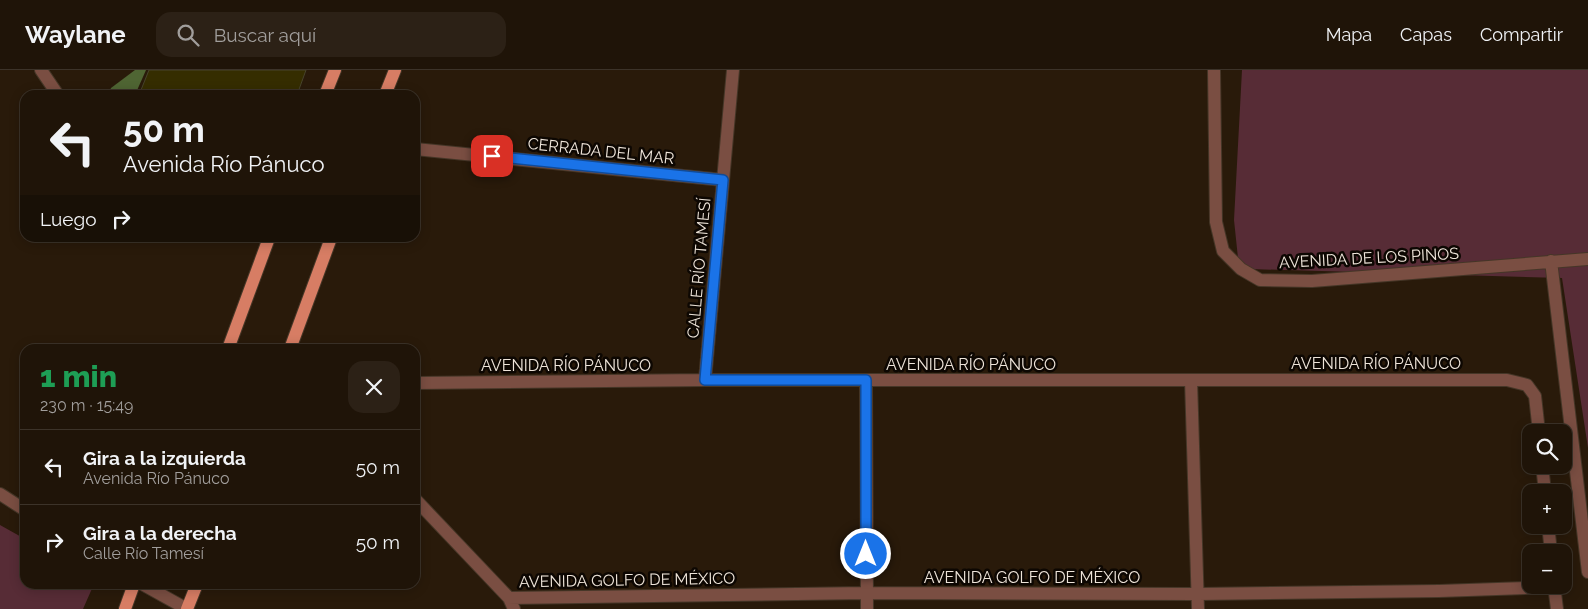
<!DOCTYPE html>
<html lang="es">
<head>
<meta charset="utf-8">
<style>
  body { margin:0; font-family:Raleway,sans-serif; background:#2c2116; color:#f1f3f6; height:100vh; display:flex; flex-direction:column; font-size:19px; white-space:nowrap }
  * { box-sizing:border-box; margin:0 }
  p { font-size:16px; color:#a19e9c }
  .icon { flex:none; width:28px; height:28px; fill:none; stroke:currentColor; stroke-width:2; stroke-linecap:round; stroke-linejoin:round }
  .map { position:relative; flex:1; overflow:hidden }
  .sheet { position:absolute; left:20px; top:274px; width:400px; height:245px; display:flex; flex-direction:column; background:#1f1408; border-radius:15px; box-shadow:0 2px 12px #0003,0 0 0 1px #3c3329 }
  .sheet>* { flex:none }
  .hud { position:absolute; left:20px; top:20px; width:400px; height:152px; border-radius:15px; box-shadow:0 2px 12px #0003,0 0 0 1px #3c3329; background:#1f1408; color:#f1f3f6; overflow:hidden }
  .buttons { position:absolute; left:1522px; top:354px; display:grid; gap:10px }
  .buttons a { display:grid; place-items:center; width:50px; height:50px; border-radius:10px; background:#1f1408; box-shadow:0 2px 12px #0003,0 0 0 1px #3c3329; font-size:25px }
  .pin { position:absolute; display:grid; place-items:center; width:42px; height:42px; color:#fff; margin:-21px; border-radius:10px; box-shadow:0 2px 8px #0006 }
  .me { position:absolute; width:55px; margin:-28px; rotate:0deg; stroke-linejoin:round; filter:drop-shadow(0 0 4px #0008) }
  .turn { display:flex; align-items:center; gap:18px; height:105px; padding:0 20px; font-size:22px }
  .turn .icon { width:65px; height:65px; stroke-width:2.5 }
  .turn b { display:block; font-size:35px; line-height:42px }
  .then { display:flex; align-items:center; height:48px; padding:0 20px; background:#0003; gap:10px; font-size:19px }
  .round { display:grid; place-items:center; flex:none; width:52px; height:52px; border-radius:15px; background:#2c2116 }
  .head { display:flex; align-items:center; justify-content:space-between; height:85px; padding:0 20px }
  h1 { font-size:30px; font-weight:800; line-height:38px; color:#1e9e55 }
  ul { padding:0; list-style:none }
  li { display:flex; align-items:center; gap:15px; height:75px; padding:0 20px; border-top:1px solid #3c3329 }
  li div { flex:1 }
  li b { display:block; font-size:19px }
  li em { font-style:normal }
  header { display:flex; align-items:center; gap:30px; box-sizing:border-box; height:70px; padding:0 25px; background:#1f1408; border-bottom:1px solid #3c3329 }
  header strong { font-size:24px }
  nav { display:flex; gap:28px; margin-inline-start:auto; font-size:18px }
  .search { width:350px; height:45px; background:#2c2116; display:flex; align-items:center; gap:12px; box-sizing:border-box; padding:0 18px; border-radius:15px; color:#a19e9c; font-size:19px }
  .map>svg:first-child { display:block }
  .green { fill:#572c36 }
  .water { fill:#4f6533 }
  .building { fill:#352d00; stroke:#48442d }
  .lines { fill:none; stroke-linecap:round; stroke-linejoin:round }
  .minor-casing { stroke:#453627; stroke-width:14 }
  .major-casing { stroke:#453627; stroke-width:14 }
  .minor { stroke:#7a4e42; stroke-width:12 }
  .major { stroke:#d77d64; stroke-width:12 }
  .route-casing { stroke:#114b97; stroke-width:12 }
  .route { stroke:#1a73e8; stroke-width:9 }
  .labels { text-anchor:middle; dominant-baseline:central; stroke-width:5; stroke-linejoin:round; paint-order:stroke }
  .street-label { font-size:16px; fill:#efe5da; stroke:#0d0702 }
</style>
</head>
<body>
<header>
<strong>Waylane</strong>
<div class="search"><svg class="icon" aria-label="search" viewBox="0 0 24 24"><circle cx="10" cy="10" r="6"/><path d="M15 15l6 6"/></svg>Buscar aquí</div>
<nav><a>Mapa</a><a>Capas</a><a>Compartir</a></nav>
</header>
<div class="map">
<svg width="1588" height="539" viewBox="0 0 1588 539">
  <rect width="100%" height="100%" fill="#291a0a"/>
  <path class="green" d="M1242,0H1588V378L1562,208L1250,199L1238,188L1234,150Z
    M0,455L25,469V514H94L83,539H0Z"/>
  <path class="water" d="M135,0H146L135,25H108L111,18Z"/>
  <path class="building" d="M149,0H306L297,25H139Z"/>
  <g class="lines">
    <g class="minor-casing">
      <path id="minor" d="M41,0L58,25
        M1214,0L1216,152L1223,181L1241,199L1260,210L1312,211L1588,189
        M415,79L723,110
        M1551,191L1588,502
        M705,310L733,0
        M866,310L867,539
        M1191,310L1198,539
        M415,313L705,310H1507L1527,315L1535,326L1539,362
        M1542,395L1545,422
        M0,424L25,440
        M415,429L509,528L514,539
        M1548,455L1551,482
        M142,514L187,539
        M1554,515L1557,539
        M509,528L866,523L1198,524L1439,521L1555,517"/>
    </g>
    <g class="major-casing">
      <path id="major" d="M325,25L335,0
        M385,25L395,0
        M228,279L269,168
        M290,279L331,168
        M125,539L134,514
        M187,539L197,514"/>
    </g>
    <use href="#minor" class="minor"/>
    <use href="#major" class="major"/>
  </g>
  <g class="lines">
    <g class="route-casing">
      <path id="route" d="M492,86L723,110L705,310H866V484"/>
    </g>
    <use href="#route" class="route"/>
  </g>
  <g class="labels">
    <g class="street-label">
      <text transform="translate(601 81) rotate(6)">CERRADA DEL MAR</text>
      <text transform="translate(1369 188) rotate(-3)">AVENIDA DE LOS PINOS</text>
      <text transform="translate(699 198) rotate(-85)">CALLE RÍO TAMESÍ</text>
      <text x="1376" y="293">AVENIDA RÍO PÁNUCO</text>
      <text x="971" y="294">AVENIDA RÍO PÁNUCO</text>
      <text x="566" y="295">AVENIDA RÍO PÁNUCO</text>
      <text x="1032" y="507">AVENIDA GOLFO DE MÉXICO</text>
      <text transform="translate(627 510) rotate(-1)">AVENIDA GOLFO DE MÉXICO</text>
    </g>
  </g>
</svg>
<div class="buttons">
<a><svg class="icon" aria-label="search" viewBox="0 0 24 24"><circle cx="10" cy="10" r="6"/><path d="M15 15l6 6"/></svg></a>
<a>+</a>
<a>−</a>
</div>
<div class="pin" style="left:492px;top:86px;background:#d93025"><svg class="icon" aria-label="arrive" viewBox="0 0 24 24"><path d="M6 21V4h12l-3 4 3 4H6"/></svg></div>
<svg class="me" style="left:866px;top:484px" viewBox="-20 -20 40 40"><circle r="17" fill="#1a73e8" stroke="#fff" stroke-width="3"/><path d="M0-11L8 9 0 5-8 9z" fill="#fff"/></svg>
<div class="hud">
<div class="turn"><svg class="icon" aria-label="left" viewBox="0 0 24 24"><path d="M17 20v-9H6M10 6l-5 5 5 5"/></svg><div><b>50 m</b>Avenida Río Pánuco</div></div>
<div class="then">Luego<svg class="icon" aria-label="right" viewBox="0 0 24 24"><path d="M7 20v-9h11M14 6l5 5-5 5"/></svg></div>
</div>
<section class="sheet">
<div class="head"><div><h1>1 min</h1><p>230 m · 15:49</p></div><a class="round"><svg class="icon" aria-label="close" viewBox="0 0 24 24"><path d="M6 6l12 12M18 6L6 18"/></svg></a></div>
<ul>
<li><svg class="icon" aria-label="left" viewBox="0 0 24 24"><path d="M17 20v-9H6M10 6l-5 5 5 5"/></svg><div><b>Gira a la izquierda</b><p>Avenida Río Pánuco</p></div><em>50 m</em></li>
<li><svg class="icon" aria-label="right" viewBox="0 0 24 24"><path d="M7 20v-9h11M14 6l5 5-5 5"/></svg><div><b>Gira a la derecha</b><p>Calle Río Tamesí</p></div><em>50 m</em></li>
</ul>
</section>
</div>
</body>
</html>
